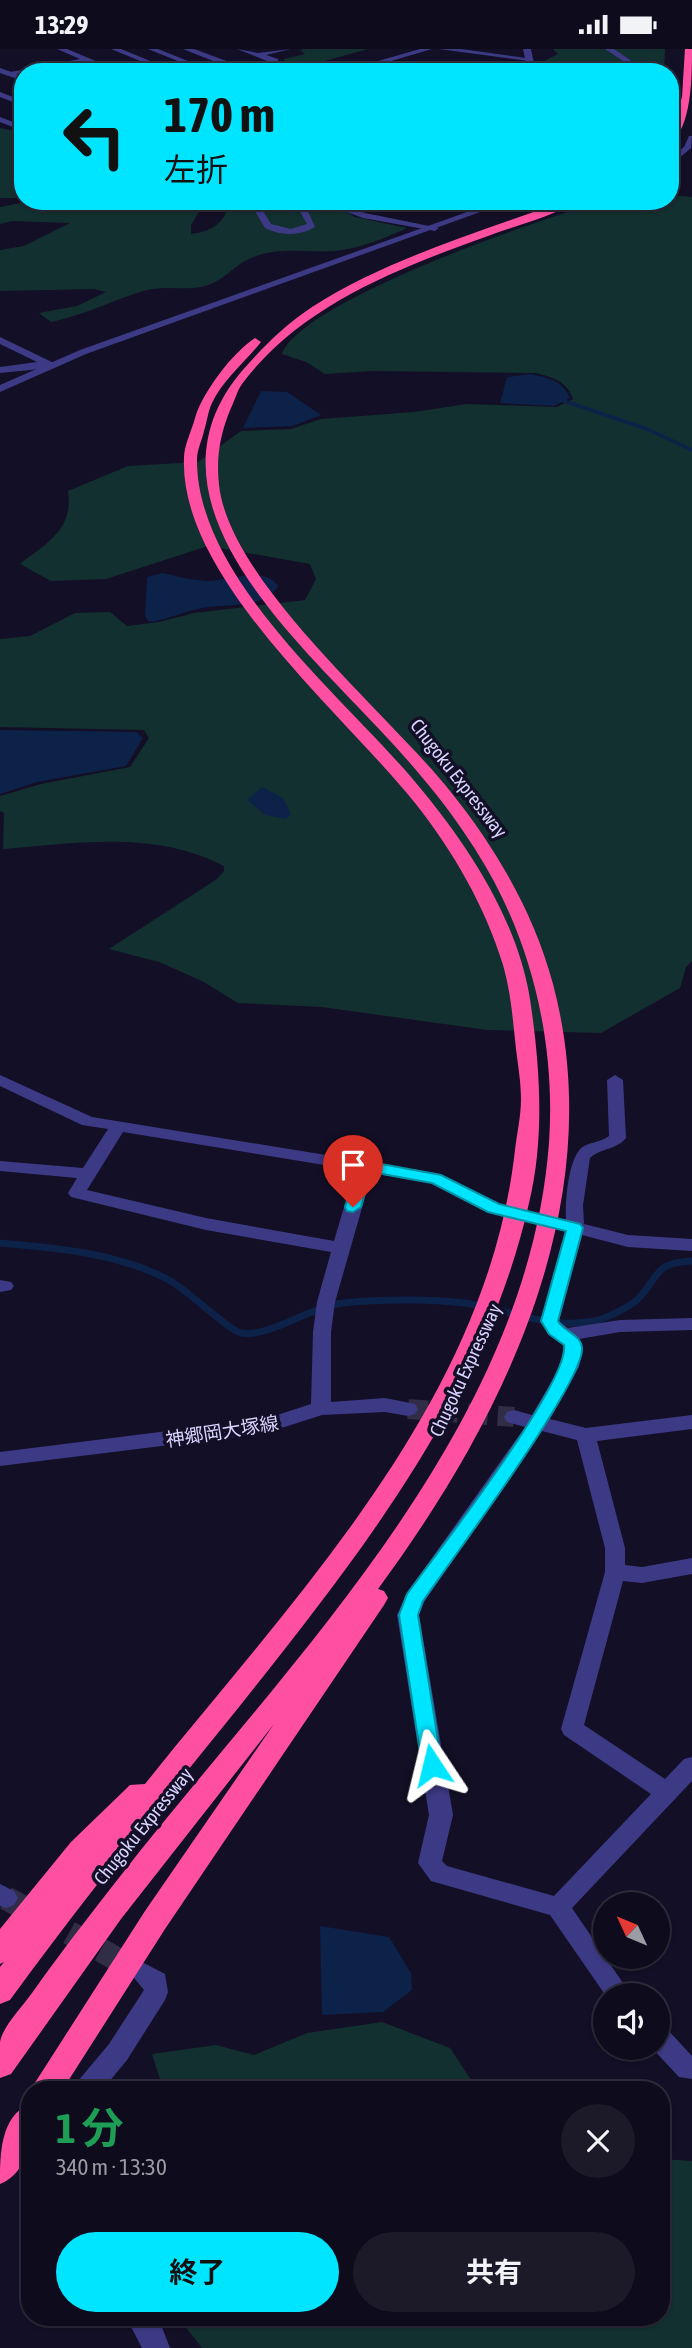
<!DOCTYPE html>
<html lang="ja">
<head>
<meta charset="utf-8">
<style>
  body { margin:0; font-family:"Asap Condensed","Noto Sans JP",sans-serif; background:#1c1929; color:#f1f3f6; height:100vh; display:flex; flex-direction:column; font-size:26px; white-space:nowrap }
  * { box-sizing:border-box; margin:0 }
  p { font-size:23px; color:#9b9ba3 }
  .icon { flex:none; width:38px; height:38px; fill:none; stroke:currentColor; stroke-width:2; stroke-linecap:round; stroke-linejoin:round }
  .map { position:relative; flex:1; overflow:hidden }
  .drawer { position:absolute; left:21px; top:2032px; width:649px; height:245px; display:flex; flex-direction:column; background:#0e0b1c; border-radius:28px; box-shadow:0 2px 5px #0004,0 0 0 2px #2e2b3b }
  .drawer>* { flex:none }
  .top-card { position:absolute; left:14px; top:14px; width:665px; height:147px; border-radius:28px; box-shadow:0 2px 5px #0004,0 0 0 2px #2e2b3b; background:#00e5ff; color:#111; overflow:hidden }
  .needle { width:46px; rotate:314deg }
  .fabs { position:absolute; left:593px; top:1843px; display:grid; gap:14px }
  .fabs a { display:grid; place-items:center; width:77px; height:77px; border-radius:50%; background:#0e0b1c; box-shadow:0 2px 5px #0004,0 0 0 2px #2e2b3b; font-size:35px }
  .pin { position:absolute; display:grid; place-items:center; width:60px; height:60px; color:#fff; margin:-72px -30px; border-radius:50% 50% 50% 0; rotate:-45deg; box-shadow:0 0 7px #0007 }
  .pin .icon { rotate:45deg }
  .me { position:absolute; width:77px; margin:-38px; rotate:350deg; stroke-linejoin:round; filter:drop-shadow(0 0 5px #0008) }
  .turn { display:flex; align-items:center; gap:24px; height:147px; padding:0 35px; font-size:32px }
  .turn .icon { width:91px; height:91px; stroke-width:2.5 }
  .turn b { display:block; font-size:49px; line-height:60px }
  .round { display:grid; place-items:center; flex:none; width:74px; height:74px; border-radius:37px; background:#1c1929 }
  .summary { display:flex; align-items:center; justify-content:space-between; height:119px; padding:0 35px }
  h1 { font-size:42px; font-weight:700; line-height:52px; color:#1e9e55 }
  .button { display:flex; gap:14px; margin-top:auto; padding:14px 35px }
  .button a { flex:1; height:80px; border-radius:42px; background:#00e5ff; color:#111; font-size:28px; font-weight:700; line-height:80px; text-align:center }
  .button a+a { background:#1c1929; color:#f1f3f6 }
  .status { display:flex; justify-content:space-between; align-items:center; height:49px; padding:0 35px; background:#0e0b1c; direction:ltr }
  .status svg { height:19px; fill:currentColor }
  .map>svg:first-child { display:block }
  .green { fill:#12302f }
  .water { fill:#0c2248 }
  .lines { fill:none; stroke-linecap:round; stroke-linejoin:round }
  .stream-far1 { stroke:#0c2248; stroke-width:3.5 }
  .stream { stroke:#0c2248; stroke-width:7 }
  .minor-tunnel-far1 { stroke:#312d47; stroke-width:20; stroke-dasharray:20 10; stroke-linecap:butt }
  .minor-tunnel { stroke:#312d47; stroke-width:24; stroke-dasharray:24 12; stroke-linecap:butt }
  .minor { fill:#3d3a85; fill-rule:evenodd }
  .tertiary { fill:#3d3a85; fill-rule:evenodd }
  .motorway { fill:#ff4fa3; fill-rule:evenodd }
  .route { fill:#00e5ff; stroke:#0095a6; stroke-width:2 }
  .labels { text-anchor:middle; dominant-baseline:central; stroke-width:7; stroke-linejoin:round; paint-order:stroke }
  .street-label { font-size:19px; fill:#d9d4ff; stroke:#130f26 }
</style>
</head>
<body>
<div class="status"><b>13:29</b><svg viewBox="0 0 49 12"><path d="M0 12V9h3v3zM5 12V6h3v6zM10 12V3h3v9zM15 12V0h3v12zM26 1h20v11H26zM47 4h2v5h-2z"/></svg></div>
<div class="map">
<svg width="692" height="2299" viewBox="0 0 692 2299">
  <rect width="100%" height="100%" fill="#130f26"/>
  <path class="green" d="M303,0H368L292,21L237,23L285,13L284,10L305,5L300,1Z
    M553,0H665L664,23H572L540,14L558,5Z
    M0,79L23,84V149H0Z
    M670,146L692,148V912L686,918L680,939L601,984L487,981L322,958L238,954L202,932L159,913L109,900L217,830L224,822V817C154,781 78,794 3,800L4,764L0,762V747L41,735L130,718L149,689L144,681L0,678V590L30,587L75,564L110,563L127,577L159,573L194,564L305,551L316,530L310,515L208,497L106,530L51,532L20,515C47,494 74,480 68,442L128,417L198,413L241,382L291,380L321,370L414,363L467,355L557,358L573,350C567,332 552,328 535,324L372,322L325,325L306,313L282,305C301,252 542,169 601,153C621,148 649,152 670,152Z
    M30,152H194L200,161L191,176V185C209,183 229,174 227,152H356L344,156V161L355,168L407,179C386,189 358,200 335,202C308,204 282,198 256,207C234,214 224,234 201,238C179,242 162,235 137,244C107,254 83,266 51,273L39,264L77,257L106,243L94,240L0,242V201L24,197L70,174L12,172L0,175V158Z
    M382,1973L450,1999L477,2040H163L152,2005L216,1996L254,2006L307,1984Z
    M662,2110L692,2112V2299H202L178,2268H662Z"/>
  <path class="water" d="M531,325C549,329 563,332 570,349L554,357L500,354L507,328Z
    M261,342L287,343L321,366L293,377L243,379Z
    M163,524C178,528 193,531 208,532C228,532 266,517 278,537C264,561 226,554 202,559C184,562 167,571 149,573L145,567L147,528Z
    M0,681L136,683L143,689L126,717L37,733L0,745Z
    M262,738L283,749L291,765L286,770L265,766L247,751Z
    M320,1877L389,1888L411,1924L412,1941L383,1963L322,1966Z"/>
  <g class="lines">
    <path class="stream-far1" d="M564,352L647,380L692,401"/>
    <path class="stream" d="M0,1194C57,1199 118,1204 169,1231C189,1242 228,1281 241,1284C267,1289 310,1259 337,1255C361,1251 388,1251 411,1251C428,1251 447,1252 464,1254C507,1260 550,1281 594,1272C606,1270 632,1257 640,1248C661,1224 655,1214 692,1212"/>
    <path class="minor-tunnel-far1" d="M408,1360L514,1368"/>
    <path class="minor-tunnel" d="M6,1849L135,1920"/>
    <path class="minor" d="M57,0H67L122,23H112L88,13L9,26L5,24L80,10Z
      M111,0H121L177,23H167Z
      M183,0H194L240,17L267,12L237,0L258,4L291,0L266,6L278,10V14L233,23H218L231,19Z
      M420,0H432L381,15L517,23L382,21L371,14Z
      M439,0H461L533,10L529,12Z
      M605,0H614L648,23H640Z
      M0,43L23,52V57L0,48Z
      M0,68L23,77V82L0,73Z
      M689,87H692L691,99L670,117V110L684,98Z
      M249,152H257L271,175L291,180L307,175L298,159L309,152H335L365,164L439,179L435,182L363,169L331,157H314L307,160L315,178C300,187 281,187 265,179Z
      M0,288L54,314L55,316L50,319L0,324V318L37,313L0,295Z
      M0,1026L92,1068L436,1124L499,1155L566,1171C565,1154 568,1106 584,1097C592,1093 601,1093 609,1087L607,1031L615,1026L623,1031L626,1089C616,1101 601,1099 590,1109L583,1156L584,1175L628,1186L692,1190V1202L628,1198L582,1186L559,1272L568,1279L620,1271L692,1269V1281L620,1283L579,1290L583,1299L579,1318L550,1370L586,1379L692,1366V1380L597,1392L625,1499V1516L642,1518L692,1509V1525L642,1534L623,1532L584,1676L665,1730L684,1710L692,1708V1732L572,1859L631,1946L606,1947L550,1866L431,1832L418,1814L429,1766L397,1566L407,1544L525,1378L507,1373L504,1368L507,1363L514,1361L532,1366L560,1318L564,1296L555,1290L541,1272L565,1182L487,1163L431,1134L372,1124L335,1253L331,1283V1353L385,1349L415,1355L418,1360L415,1365L408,1367L385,1363L322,1366L266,1384L0,1417V1403L265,1370L311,1355L313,1283L317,1253L331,1203L206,1181L71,1148L68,1144L77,1129L0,1122V1112L83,1119L108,1080L82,1076L0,1037ZM123,1083L355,1121L334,1192L206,1169L87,1141ZM542,1382L577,1391L605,1499V1523L561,1680L564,1686L651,1745L554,1847L447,1817L442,1812L453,1766L419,1566L424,1553Z
      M0,1231L11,1233L14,1237L11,1241L0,1243Z
      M0,1835L14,1842L18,1849L14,1856L6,1859L0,1857Z
      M142,1913L165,1925L168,1943L165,1951L127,2011L103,2040H74L78,2032L109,1995L144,1941L130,1924L133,1916Z
      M658,1977L667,1980L692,2007V2030L679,2028L651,1998H658Z
      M126,2268H158L170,2299H142Z"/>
    <path class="tertiary" d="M148,0H158L215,23H205Z
      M523,0H531L536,23H528Z
      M0,19L23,27V32L0,24Z
      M498,152H511L86,305L0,343V336L80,301Z"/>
    <path class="motorway" d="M685,0H692C692,27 692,78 670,95V84L682,48Z
      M563,152H578C551,168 517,176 488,187C399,219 301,256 242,335C237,342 235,351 231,359C220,385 216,408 219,436C230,534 388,664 450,742C496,799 534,864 553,935C611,1153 504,1369 378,1540L384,1542L388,1549L384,1556L165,1880L63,2040H31L145,1862L274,1675L121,1870L11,2025L0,2029C0,2018 0,2004 0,1993C3,1977 22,1958 32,1944C66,1896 103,1849 140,1802C305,1596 528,1372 549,1094C556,992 531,887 475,800C448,757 414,717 379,680C292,586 126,443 250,313C269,292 288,274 312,258C388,209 479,184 563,152Z
      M255,289L261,293C246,312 222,332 212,354C208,362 207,373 204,382C202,391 197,401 197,410C196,528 340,645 411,728C464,790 517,868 530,950C540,1017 545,1088 529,1154C486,1347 359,1507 239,1658C161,1754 83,1851 10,1951L0,1955V1918L4,1913L0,1915V1880L71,1793L130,1736L145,1735C296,1546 487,1352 515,1101C517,1084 521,1067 521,1050C521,1034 518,1016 516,1000C513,972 511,944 503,916C485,857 453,802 415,754C344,665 179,529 184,409C184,396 192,381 195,369C202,344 233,303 255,289Z
      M30,2055C30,2083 32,2122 0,2135C0,2106 0,2067 30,2055Z"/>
  </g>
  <path class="route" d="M365,1112L441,1126L499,1155L580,1175L583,1179L558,1272C564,1283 581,1285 582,1299C585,1332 449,1514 423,1552L418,1566L442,1716L439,1722L432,1724L425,1722L422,1716L399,1566L407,1545C436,1505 570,1333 564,1296L549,1285L541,1272L566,1182L488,1163L432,1134L371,1123L361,1158L353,1163L347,1162L345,1158L357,1117Z"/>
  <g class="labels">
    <g class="street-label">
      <text transform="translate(459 729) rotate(52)">Chugoku Expressway</text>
      <text transform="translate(465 1321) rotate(-65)">Chugoku Expressway</text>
      <text transform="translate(222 1382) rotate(-9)">神郷岡大塚線</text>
      <text transform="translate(143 1777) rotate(-51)">Chugoku Expressway</text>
    </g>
  </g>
</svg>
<div class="fabs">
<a><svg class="needle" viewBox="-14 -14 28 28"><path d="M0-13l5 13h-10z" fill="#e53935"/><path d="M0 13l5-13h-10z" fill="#9b9ba3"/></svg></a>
<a><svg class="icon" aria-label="sound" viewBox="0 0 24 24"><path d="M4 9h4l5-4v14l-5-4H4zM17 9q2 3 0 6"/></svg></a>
</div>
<div class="pin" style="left:353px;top:1158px;background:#d93025"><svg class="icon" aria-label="arrive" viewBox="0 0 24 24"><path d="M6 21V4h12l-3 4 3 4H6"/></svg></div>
<svg class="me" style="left:432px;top:1716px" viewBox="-20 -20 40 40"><path d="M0-17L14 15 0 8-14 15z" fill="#00e5ff" stroke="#fff" stroke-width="4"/></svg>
<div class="top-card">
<div class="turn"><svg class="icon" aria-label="left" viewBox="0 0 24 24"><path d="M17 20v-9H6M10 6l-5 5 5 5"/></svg><div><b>170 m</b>左折</div></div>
</div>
<section class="drawer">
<div class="summary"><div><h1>1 分</h1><p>340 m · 13:30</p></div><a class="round"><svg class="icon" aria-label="close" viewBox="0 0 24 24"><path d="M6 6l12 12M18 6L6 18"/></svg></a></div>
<div class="button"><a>終了</a><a>共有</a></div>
</section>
</div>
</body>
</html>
